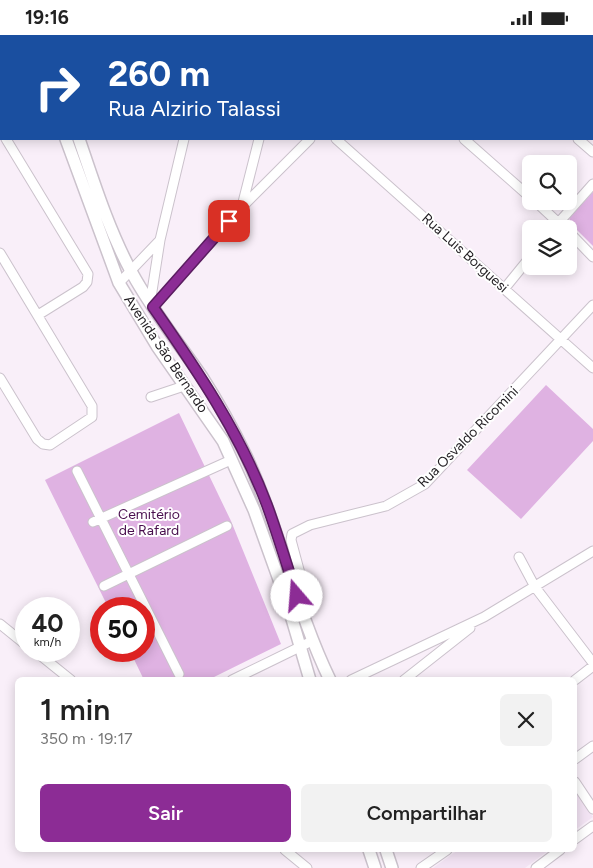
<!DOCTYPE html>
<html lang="pt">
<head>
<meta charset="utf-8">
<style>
  body { margin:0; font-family:Figtree,sans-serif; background:#f2f2f2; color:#222; height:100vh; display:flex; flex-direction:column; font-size:19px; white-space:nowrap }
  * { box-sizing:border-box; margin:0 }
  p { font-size:16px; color:#767676 }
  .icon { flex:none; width:28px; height:28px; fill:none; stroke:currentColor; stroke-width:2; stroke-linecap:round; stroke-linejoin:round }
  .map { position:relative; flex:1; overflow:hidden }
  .side { position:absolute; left:15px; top:642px; width:562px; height:175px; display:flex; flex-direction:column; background:#fff; border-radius:8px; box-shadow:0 2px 12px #0003 }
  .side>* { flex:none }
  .top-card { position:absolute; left:0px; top:0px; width:594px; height:105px; box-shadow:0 2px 12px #0003; background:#1a4fa0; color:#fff; overflow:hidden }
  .fabs { position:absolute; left:522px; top:120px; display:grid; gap:10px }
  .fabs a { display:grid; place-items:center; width:55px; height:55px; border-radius:8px; background:#fff; box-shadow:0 2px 12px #0003; font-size:25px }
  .speed { position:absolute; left:15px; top:562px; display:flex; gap:10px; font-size:25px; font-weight:700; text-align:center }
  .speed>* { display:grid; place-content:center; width:65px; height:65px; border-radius:50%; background:#fff; box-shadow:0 2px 12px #0003; line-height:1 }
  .speed small { font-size:12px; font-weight:400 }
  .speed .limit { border:8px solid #d22; background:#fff; color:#111 }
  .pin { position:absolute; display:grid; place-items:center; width:42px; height:42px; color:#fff; margin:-21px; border-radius:10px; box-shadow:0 2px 8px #0006 }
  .me { position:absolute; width:55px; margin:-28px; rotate:342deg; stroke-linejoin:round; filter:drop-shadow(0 0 4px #0008) }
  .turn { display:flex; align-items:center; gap:18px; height:105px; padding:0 25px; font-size:22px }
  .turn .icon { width:65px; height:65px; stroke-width:2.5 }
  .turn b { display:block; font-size:35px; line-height:42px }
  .round { display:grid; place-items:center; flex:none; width:52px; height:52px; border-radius:8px; background:#f2f2f2 }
  .overview { display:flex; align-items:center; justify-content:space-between; height:85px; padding:0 25px }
  h1 { font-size:30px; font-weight:600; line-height:38px }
  .button { display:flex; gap:10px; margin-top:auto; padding:10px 25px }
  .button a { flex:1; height:58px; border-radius:8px; background:#8c2c95; color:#fff; font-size:20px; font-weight:600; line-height:58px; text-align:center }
  .button a+a { background:#f2f2f2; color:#222 }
  .status { display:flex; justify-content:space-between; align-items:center; height:35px; padding:0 25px; background:#fff; direction:ltr }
  .status svg { height:14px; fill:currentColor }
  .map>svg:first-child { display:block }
  .built { fill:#f2e3f3 }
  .green { fill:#dfb2e2 }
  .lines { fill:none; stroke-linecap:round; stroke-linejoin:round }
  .minor-casing { stroke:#cbc2cc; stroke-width:11 }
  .major-casing { stroke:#cbc2cc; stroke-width:14 }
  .minor { stroke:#fff; stroke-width:9 }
  .major { stroke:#fff; stroke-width:11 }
  .route-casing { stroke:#5b1d61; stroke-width:12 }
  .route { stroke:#8c2c95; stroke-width:9 }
  .labels { text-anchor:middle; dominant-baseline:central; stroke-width:4; stroke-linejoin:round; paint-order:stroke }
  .street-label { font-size:14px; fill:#201d21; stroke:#fff }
  .park-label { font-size:14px; fill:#480e4d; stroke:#fff }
</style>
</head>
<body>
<div class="status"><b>19:16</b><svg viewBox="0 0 49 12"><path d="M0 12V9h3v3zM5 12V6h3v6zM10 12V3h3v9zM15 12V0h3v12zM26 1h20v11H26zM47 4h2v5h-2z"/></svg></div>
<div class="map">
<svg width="593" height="833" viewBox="0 0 593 833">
  <rect width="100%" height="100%" fill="#f9eff9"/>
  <path class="built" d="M575,756L593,782L575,795Z
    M458,815H549L525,833H433Z"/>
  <path class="green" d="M593,157V211L569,187L570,182Z
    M546,350L593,394V406L521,484L467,435Z
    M179,378L231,486L281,609L208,645H144L130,616H144V574H109L45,445Z"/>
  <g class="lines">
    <g class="minor-casing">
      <path id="minor" d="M341,0L343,1
        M460,0L461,1
        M588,0L589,1
        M57,1L58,0
        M208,1V0
        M286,1V0
        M412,1L413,0
        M0,59L1,58
        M0,94L1,96
        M6,104L88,239L87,247L83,252L38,280
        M336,104L593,333
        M464,104L531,163
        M578,104L593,117
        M535,166L565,194
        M242,171L259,104
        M553,194L593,149
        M569,197L593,222
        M0,218L92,371V382L50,410L43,409L37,404L0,343
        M119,248L160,205
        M505,253L531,221
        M150,269L160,205L184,104
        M153,272L242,172L310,104
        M151,362L184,351
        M77,436L179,639
        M93,487L231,425
        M519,522L535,552L593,628
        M104,551L227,491
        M297,561L302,546L291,505L292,499L310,490L386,471L425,449L593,270
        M0,589L26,610
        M35,616L71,645
        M232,645L312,606
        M351,645L484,582L593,516
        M404,645L470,593
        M575,645L593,631
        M575,724L593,711
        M575,747L593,774
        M575,804L593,791
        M285,815L307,833
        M421,833L447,815
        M536,833L560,815"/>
    </g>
    <g class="major-casing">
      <path id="major" d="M30,0L31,1
        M43,0L44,1
        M66,104L119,248L157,311L223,406L254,475L287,567L310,645
        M79,104C94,148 109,196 132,238C152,275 178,307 202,342C218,367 233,394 246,421C280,494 295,573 330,645
        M369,815L375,833
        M386,815L392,833"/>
    </g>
    <use href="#minor" class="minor"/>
    <use href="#major" class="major"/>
  </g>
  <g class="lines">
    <g class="route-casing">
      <path id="route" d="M229,186L153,272C197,335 240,398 267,470C278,500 287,531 297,561"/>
    </g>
    <use href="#route" class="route"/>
  </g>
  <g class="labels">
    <g class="street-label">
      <text transform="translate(465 218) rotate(42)">Rua Luis Borguesi</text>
      <text transform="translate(166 319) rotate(56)">Avenida São Bernardo</text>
      <text transform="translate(468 402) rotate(-45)">Rua Osvaldo Ricomini</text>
    </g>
    <g class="park-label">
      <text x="149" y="479">Cemitério<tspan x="149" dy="16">de Rafard</tspan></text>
    </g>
  </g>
</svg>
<div class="fabs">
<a><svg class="icon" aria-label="search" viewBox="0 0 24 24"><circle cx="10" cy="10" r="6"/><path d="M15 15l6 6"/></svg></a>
<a><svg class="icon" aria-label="layers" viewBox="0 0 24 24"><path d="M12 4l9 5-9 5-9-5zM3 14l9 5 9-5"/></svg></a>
</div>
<div class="speed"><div>40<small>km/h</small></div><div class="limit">50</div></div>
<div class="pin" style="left:229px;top:186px;background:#d93025"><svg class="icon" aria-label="arrive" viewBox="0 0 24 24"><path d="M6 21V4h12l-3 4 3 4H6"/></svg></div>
<svg class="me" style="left:297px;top:561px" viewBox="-20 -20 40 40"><circle r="19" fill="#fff"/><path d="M0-13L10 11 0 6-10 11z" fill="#8c2c95"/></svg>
<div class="top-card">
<div class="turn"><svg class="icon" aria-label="right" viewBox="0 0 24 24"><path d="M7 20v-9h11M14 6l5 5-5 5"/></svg><div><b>260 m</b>Rua Alzirio Talassi</div></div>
</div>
<section class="side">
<div class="overview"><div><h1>1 min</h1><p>350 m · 19:17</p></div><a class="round"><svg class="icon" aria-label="close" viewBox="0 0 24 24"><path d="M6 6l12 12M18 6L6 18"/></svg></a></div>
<div class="button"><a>Sair</a><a>Compartilhar</a></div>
</section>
</div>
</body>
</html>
